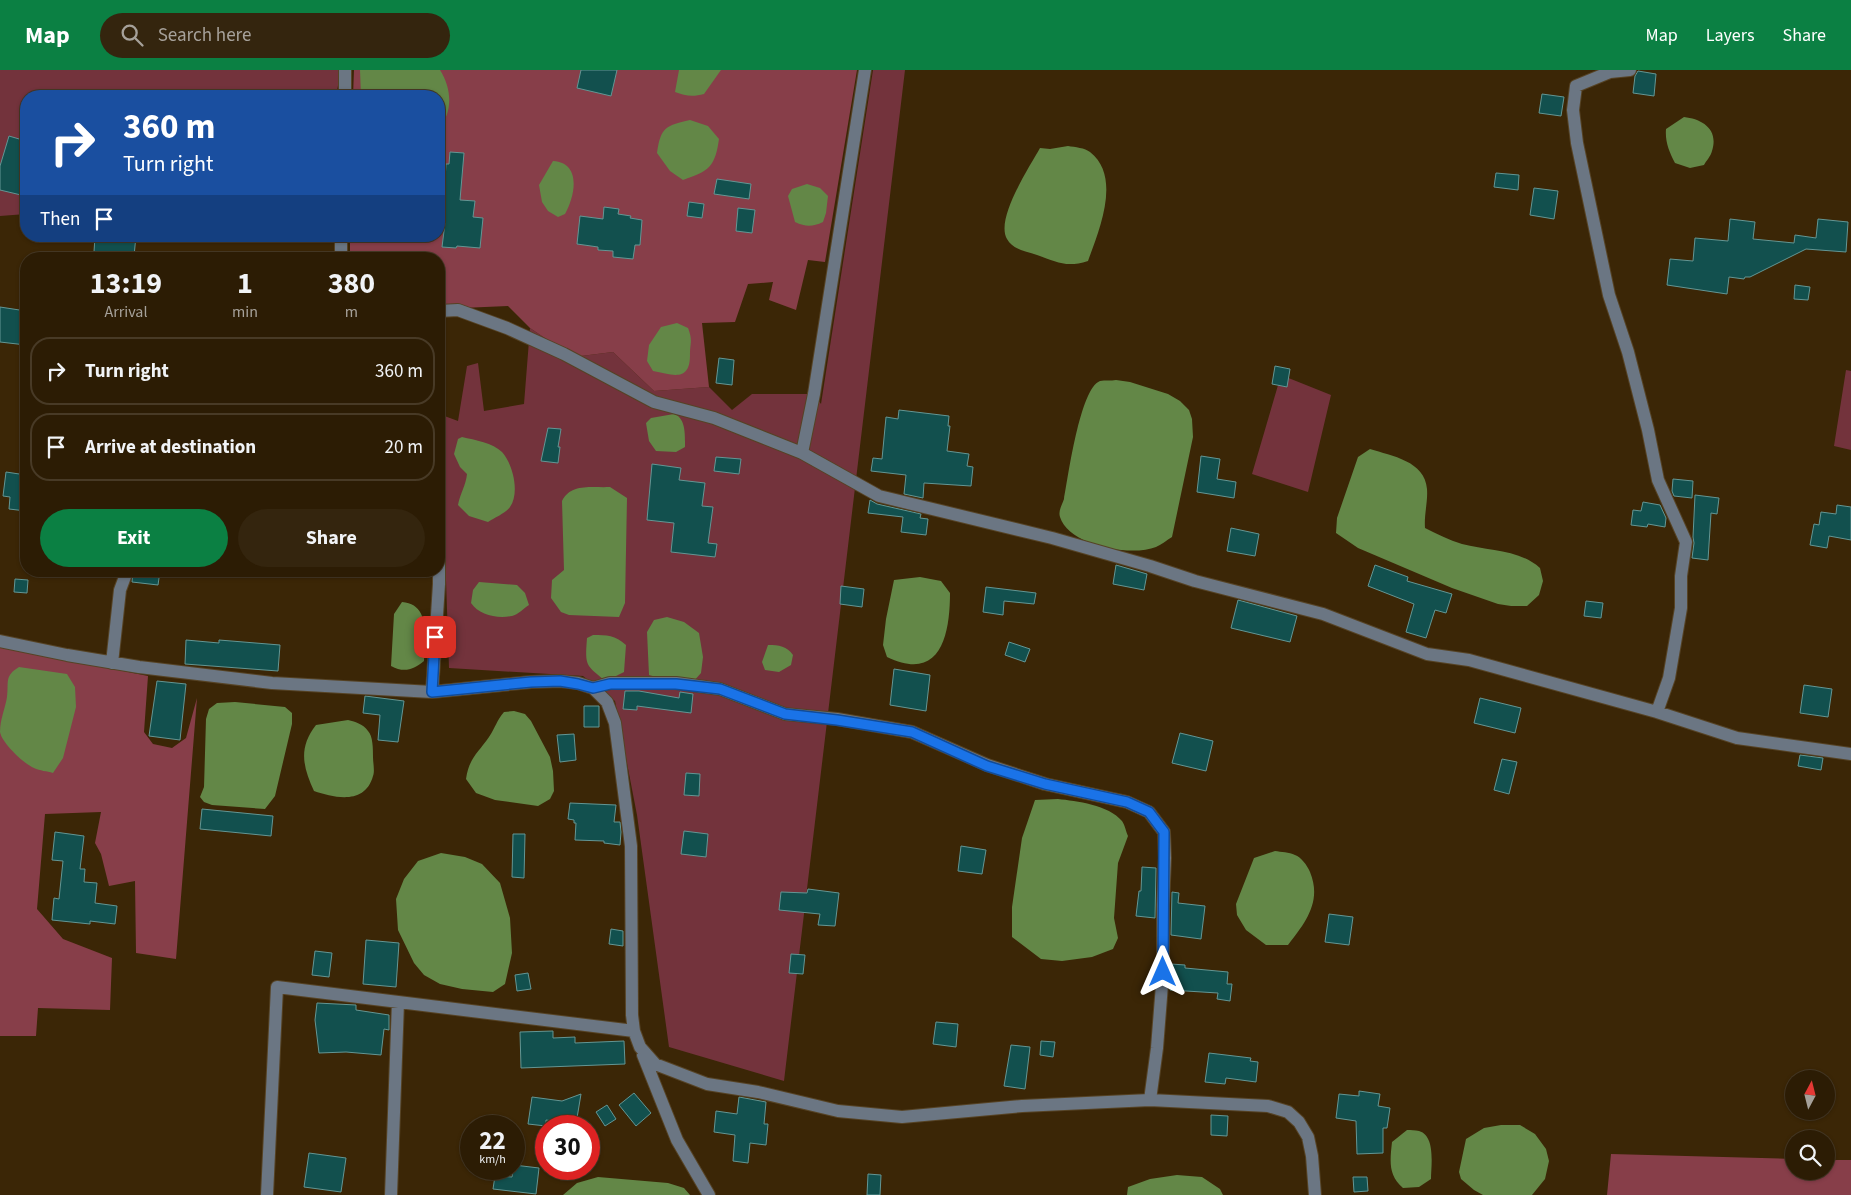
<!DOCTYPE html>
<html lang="en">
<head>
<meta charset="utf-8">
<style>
  body { margin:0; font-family:"Source Sans 3",sans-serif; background:#34250e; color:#f1f3f6; height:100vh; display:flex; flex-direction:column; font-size:19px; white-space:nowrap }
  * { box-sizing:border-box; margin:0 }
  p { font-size:16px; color:#a6a19a }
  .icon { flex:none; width:28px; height:28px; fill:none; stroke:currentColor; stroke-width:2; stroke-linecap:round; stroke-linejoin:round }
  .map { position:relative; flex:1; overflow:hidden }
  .panel { position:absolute; left:20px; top:182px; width:425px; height:325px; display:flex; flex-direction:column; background:#2c1c04; border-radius:20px; box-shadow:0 1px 4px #0004,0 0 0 1px #483a26 }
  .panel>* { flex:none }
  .banner { position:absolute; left:20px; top:20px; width:425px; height:152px; border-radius:20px; box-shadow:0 1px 4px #0004,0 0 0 1px #483a26; background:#1a4fa0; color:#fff; overflow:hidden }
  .needle { width:32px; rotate:7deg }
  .buttons { position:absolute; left:1785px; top:1000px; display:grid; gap:10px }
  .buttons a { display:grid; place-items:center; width:50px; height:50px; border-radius:50%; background:#2c1c04; box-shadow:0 1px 4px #0004,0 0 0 1px #483a26; font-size:25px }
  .speed { position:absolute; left:460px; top:1045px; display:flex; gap:10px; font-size:25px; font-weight:700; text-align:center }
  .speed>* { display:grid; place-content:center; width:65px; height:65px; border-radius:50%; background:#2c1c04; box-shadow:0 1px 4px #0004,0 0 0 1px #483a26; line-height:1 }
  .speed small { font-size:12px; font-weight:400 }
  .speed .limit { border:8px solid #d22; background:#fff; color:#111 }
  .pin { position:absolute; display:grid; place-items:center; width:42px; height:42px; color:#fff; margin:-21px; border-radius:10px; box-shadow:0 2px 8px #0006 }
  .me { position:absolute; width:55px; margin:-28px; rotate:0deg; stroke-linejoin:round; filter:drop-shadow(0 0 4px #0008) }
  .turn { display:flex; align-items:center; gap:18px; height:105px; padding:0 20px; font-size:22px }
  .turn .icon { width:65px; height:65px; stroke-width:2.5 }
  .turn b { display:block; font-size:35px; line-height:42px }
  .then { display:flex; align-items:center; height:48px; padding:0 20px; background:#0003; gap:10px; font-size:19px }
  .eta { display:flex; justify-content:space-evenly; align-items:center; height:85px; text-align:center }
  .eta b { font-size:30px; font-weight:700; line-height:35px }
  .button { display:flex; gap:10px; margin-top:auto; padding:10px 20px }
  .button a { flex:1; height:58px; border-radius:30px; background:#0b8043; color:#fff; font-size:20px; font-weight:700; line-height:58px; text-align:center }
  .button a+a { background:#34250e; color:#f1f3f6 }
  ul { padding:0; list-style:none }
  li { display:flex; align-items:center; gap:15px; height:68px; margin:0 10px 8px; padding:0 10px; border:2px solid #483a26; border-radius:20px }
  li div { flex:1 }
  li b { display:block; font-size:19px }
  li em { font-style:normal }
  header { display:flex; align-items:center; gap:30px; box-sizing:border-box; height:70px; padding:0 25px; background:#0b8043; color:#fff }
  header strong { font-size:24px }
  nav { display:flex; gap:28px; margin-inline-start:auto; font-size:18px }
  .search { width:350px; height:45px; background:#34250e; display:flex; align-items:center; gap:12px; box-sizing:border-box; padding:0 18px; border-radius:28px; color:#a6a19a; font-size:19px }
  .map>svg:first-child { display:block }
  .green { fill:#73333c }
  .forest { fill:#873e49 }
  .water { fill:#638747 }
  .building { fill:#12504e; stroke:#639694 }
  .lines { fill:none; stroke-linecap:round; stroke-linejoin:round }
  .minor-casing { stroke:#564325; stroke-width:14 }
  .minor { stroke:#6b7683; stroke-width:12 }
  .route-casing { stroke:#114b97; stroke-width:12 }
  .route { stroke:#1a73e8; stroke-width:9 }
</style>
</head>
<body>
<header>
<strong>Map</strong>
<div class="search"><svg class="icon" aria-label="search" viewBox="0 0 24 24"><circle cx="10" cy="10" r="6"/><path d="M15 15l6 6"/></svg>Search here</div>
<nav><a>Map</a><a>Layers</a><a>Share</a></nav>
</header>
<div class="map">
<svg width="1851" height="1125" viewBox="0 0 1851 1125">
  <rect width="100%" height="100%" fill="#3b2606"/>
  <path class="green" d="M0,0H341L336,26H26V144L0,146Z
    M873,0H905L784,1011L669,977L637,745L615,631L583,606L449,598L445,481L439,430V344L458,351L467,296L478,293L484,341L524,334L530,258L573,287L613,282L654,321L709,317L732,340L752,324H814L821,334Z
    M1846,300L1851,301V380L1834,376Z
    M1281,305L1331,325L1308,422L1252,404Z"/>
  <path class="forest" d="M354,0H857L825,192L808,190L796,240L769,230L773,212L748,214L735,252L702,253L709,317L654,321L613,282L573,287L530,258L508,236L439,239V189H350V166H439V26H353Z
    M0,576L148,606L144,662L153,674L172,678L186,668L197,628L176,889L136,883L135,811L109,816L101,784L95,773L101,742L45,744L37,839L63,869L112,888L110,940L38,938L36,966H0Z
    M1611,1084L1794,1089V1101H1826V1090H1851V1125H1607Z"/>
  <path class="water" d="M360,0H440C452,19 453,41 439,59V26H361Z
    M679,0H721L704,24C693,27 685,26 675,22Z
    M1684,47C1702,49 1719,59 1712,81C1711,86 1706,91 1704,95L1690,98L1675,93C1669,81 1665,72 1666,59Z
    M690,50L708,56L719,69C715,97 709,101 683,110L670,101L657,83C661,57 665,56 690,50Z
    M1068,76C1075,77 1085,78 1090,82C1122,107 1099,160 1088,191C1066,198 1057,192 1037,185C1026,181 1013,180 1007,169C995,149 1030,96 1040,78L1050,79Z
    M553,91C582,93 575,126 565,144L558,147L548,141L542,132L539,115Z
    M807,114L820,118L828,126L826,143L823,152C812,157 806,157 795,152L788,126L792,119Z
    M677,253L688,258C693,271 690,272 690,285C690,312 673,305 653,301L647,291L649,275L661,257Z
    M1116,310L1130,312L1168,324L1180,331L1189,340L1192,349L1193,367L1172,467C1167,470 1161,475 1156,477C1131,487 1069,476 1060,447C1058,441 1062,435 1064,429C1068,408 1080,318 1100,311C1105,310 1111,311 1116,310Z
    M674,344C686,348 685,365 685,377L676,382L656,381L649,371L646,353L651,348Z
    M462,367C475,370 493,373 502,382C513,394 520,423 510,437C506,443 494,448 488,452L469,446L458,435C460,424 466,415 467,404L460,397L454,384L458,369Z
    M1370,379C1392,386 1425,391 1427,419C1428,432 1424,444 1425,458C1437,464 1449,470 1462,474C1488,481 1519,479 1540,498L1543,511L1539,525L1527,536H1511L1498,534L1452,518L1358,478L1336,463L1337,448L1358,387Z
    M610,417L627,428L625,533L619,547L569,545L561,542L551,528L552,510L564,500L562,431C571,413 592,418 610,417Z
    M920,507L941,511L950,523C950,564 941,613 887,587L883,575L886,549L894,510Z
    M479,512L517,515L525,523L529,535C524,538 518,545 512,546C497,549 479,545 471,533L473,520Z
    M402,532C432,534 424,571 424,591C413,600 404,603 391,596L394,544Z
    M667,547L684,552L699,563L703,587L701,603L693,612L660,608L649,605L647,562L654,550Z
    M593,565C607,565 615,565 626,575L624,602L606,611C585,595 585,595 587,568Z
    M768,575C779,575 787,576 793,585L791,595L779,602L765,600L762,592Z
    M19,597L67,604L75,617L76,637L63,688L53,703C47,701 40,701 34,698C23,693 2,673 0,662C0,649 5,639 7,627C9,612 4,606 19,597Z
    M235,632L285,637L292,643V654L275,726L265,739L212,735L204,732L200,727L204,717L206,649L209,639L217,633Z
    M514,641L525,644L531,651L550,687L553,701L554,721L550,729L538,736L495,730L476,723L466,709C469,688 478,683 489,667C495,658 497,650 504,642Z
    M348,650C356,652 363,654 368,661C373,666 373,679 373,687C373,693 375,701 373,706C365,735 335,728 314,721C303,697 298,678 316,655Z
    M1058,729C1076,731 1109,735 1122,751C1125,755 1126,762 1128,766L1118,793L1114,848L1118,868L1113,879L1092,887L1062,891L1041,889L1012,867V837L1022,768L1035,730Z
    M1275,781C1281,782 1289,782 1295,785C1301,787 1307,795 1310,802C1322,831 1306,852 1288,875H1266L1246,860L1237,845L1236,834L1254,788Z
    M441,783L465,787L482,794L500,813L510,848L512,883L505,914L493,922L462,919L440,914L424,905L414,893L398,860L396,829L404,809L418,791Z
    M1501,1055H1520L1535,1064L1546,1079L1549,1091L1545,1109L1532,1125H1483L1474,1120L1461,1109L1459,1102L1466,1069L1484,1058Z
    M1407,1060C1411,1060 1415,1060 1419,1061C1436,1066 1431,1096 1431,1109L1419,1117L1403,1118C1388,1105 1390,1091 1392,1072Z
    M1177,1105L1202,1107L1220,1119L1223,1125H1127L1128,1117L1150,1109Z
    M598,1107L668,1113L684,1118L690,1125H563L577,1113Z"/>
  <path class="building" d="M581,0H617L611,26L577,18Z
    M1638,1L1656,4L1654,26L1633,23L1635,6Z
    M1542,24L1564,27L1561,46L1539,43Z
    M9,66L26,71V105L21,125L0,120V96Z
    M450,82L464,83L460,130L475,131L473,147L483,148L480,178L457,176L456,178L442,177L445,153H439V140H443L446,94H449Z
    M1496,103L1519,105L1518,120L1494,117Z
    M717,109L751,114L749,129L714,124Z
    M1534,118L1558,121L1554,149L1530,145Z
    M689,132L704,134L702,148L687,146Z
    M604,137L619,139L618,144L631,146L630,148L642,150L640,175H635L633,189L613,187V181L598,180V177L577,174L580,146L603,149Z
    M738,138L755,140L752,163L736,161Z
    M1730,149L1755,152L1753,169L1794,173L1795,165L1816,168L1818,149L1848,152L1846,182L1806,179L1750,207H1745L1744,209L1729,207L1727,224L1667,215L1670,189L1693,191L1695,168L1728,171Z
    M95,166H136L134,186L94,182Z
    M1795,215L1810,217L1808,230L1794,229Z
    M0,237L26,241V275L0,272Z
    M719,288L734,290L732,315L716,313Z
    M1275,296L1290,299L1287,317L1272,314Z
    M899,340L949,346L948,356H950L947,381L969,384L967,396L973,397L971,416L924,413L923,428L904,424L906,405L871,401L873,388L882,389L886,347L898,349Z
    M548,358L561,359L558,377H560L558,393L541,391Z
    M1201,386L1220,389L1217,409L1236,412L1234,428L1197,422Z
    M716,387L741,389L739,404L714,401Z
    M652,394L681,398L679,410L705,413L702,436L713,437L708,473L717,474L715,487L671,482L674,453L647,450Z
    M6,402L26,405V441L9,439L10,427L3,426Z
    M1673,409L1693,411L1692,428L1674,426L1672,421Z
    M1695,425L1719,428L1717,444L1711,443L1708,490L1692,488L1694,473L1693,467Z
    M870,430L877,434L921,444L920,448L928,449L926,465L901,462L903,447L868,443Z
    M1643,432L1660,435L1666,448L1665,457L1648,454L1647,457L1631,455L1633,440L1641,441Z
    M1837,435L1851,437V470L1829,466L1827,478L1810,475L1814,454L1819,455L1821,442L1836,444Z
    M1231,458L1259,464L1255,486L1227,481Z
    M1116,495L1147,504L1144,520L1113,514Z
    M1375,495L1408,507L1407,511L1452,524L1446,543L1435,540L1426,568L1406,562L1414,534L1368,516Z
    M133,501H160L158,515L132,512Z
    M15,509L28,510L27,523L14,522Z
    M841,516L864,519L862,537L840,534Z
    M986,517L1036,523L1034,534L1004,531L1003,545L983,542Z
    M1238,530L1297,546L1290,572L1231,558Z
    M1586,531L1603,533L1601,548L1584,546Z
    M186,570L219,573V570L280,575L278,601L185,594Z
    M1009,572L1030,579L1025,592L1005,585Z
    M894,599L930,605L926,641L890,635Z
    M157,611L186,614L180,670L149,666Z
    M1804,615L1832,619L1828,647L1800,643Z
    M625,621H639L679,628L680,622L693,624L691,643L637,636V640L623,639Z
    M365,626L404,631L398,672L378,670L380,645L363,643Z
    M1480,628L1521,638L1515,663L1474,653Z
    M584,636H599V657H584Z
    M1180,663L1213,671L1206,701L1172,693Z
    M574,664L576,690L560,692L557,665Z
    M1800,685L1823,688L1821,700L1798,696Z
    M1502,689L1517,692L1509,724L1494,720Z
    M686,703L700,704L699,726L684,725Z
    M570,733L616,735L614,752H620L621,762L620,775L604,773V771L575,770L576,753H574V750L568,749Z
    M202,739L273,746L271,766L200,759Z
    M684,761L708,764L706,787L681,784Z
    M55,762L84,766L80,799H85L84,812L97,813L95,833L117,836L115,854L90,851V854L52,850L54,828L59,829L63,791L52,790Z
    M513,764H525L524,808L512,807Z
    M961,776L986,780L982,804L958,801Z
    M1142,797L1156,798L1155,848L1136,846L1139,821H1141Z
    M808,819L839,823L835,856L818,855L820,844L779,840L781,822L807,823Z
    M1172,822L1179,823L1178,833L1205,836L1201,869L1171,865Z
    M1329,844L1353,847L1349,875L1325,872Z
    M611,859L623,861V876L609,874Z
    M366,870L399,873L396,917L363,914Z
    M315,881L332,883L329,907L312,905Z
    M791,884L805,885L803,904L789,903Z
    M1171,894L1185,895V898L1228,902L1227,914H1232L1230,931L1217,929L1218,923L1170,920Z
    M528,903L531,919L517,921L515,905Z
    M317,933L356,935V940L389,945V960L384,959L381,985L346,982L319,983L315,950Z
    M936,952L958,954L956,977L933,974Z
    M553,961V968L575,967V973L624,971L625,994L521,998L520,962Z
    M1041,971L1055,972L1053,987L1040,985Z
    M1011,975L1030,977L1025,1019L1004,1016Z
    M1209,983L1251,988L1250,991L1258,992L1256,1012L1226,1008L1225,1014L1205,1012Z
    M1359,1021L1380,1024L1378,1036L1390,1038L1387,1058H1383V1083L1357,1084L1356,1051L1336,1048L1339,1024L1359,1026Z
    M634,1023L651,1043L636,1056L619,1035Z
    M581,1024L576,1054L546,1050V1056L528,1054L532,1027L562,1031Z
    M739,1027L766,1032L764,1054H768L766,1075L750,1073L748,1093L733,1091L735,1065L714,1062L716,1041L737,1044Z
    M607,1035L616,1049L605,1056L596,1042Z
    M1211,1045L1228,1046L1227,1066L1211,1065Z
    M309,1083L346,1088L341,1122L304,1117Z
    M514,1095L539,1098L536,1124L493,1119L495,1106L512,1107Z
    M868,1104L881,1105L880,1125H867Z
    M1353,1107H1367L1368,1121L1354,1122Z"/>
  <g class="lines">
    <g class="minor-casing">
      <path id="minor" d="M345,0V26
        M1630,0L1610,2L1576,16L1573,40L1577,73L1609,225L1628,282L1648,360L1658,410L1686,472L1681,506V538L1669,608L1657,642
        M341,189V166
        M439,241L458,240L507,258L564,284L654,332L714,348L802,383L879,426L1052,468L1150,496L1195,511L1323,544L1427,584L1469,590L1657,642L1737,668L1851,684
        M802,383L814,324L865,0
        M0,571L67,585L139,597L272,613L432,622L531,612L560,611L578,613L593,618L607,632L615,653L631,776L632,945L634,961L640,977L655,994L707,1014L758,1022L838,1041L902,1047L1022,1036L1150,1030L1268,1036L1288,1042L1299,1052L1308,1067L1312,1086L1315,1125
        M112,593L120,520L126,504
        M593,618L610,613H676L720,619L785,644L837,649L912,662L987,695L1045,714L1127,732L1149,742L1164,762L1165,788L1163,835V902L1157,978L1150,1030
        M432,622L439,514V459
        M643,985L677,1070L709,1125
        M267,1125L277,917L634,961
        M391,1125L398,932"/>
    </g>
    <use href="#minor" class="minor"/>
  </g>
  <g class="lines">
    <g class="route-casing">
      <path id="route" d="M435,567L432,622L531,612L560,611L578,614L593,618L610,614H676L720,619L785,644L837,650L912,662L987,696L1045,714L1127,732L1149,742L1164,762L1163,902"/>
    </g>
    <use href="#route" class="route"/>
  </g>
</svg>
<div class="buttons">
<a><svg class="needle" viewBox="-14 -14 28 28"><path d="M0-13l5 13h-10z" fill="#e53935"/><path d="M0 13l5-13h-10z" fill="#a6a19a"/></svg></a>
<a><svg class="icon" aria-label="search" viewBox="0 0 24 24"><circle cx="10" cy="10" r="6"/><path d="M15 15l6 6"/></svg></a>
</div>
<div class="speed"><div>22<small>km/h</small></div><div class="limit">30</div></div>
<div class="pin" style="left:435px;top:567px;background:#d93025"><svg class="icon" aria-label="arrive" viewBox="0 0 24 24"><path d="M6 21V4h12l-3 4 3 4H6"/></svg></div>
<svg class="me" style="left:1163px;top:902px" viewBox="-20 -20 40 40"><path d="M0-17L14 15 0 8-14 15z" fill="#1a73e8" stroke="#fff" stroke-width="4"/></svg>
<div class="banner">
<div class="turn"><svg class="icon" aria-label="right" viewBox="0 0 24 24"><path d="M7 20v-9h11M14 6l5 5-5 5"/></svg><div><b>360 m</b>Turn right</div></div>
<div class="then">Then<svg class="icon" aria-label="arrive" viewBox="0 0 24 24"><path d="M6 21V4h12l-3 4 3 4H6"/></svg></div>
</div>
<section class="panel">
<div class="eta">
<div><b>13:19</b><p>Arrival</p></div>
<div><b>1</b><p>min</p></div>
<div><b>380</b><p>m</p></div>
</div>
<ul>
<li><svg class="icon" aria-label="right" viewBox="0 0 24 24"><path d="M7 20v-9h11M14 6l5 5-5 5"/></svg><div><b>Turn right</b></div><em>360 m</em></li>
<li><svg class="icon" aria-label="arrive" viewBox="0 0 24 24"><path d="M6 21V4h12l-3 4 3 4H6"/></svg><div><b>Arrive at destination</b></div><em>20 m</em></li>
</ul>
<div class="button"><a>Exit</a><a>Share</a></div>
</section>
</div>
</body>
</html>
